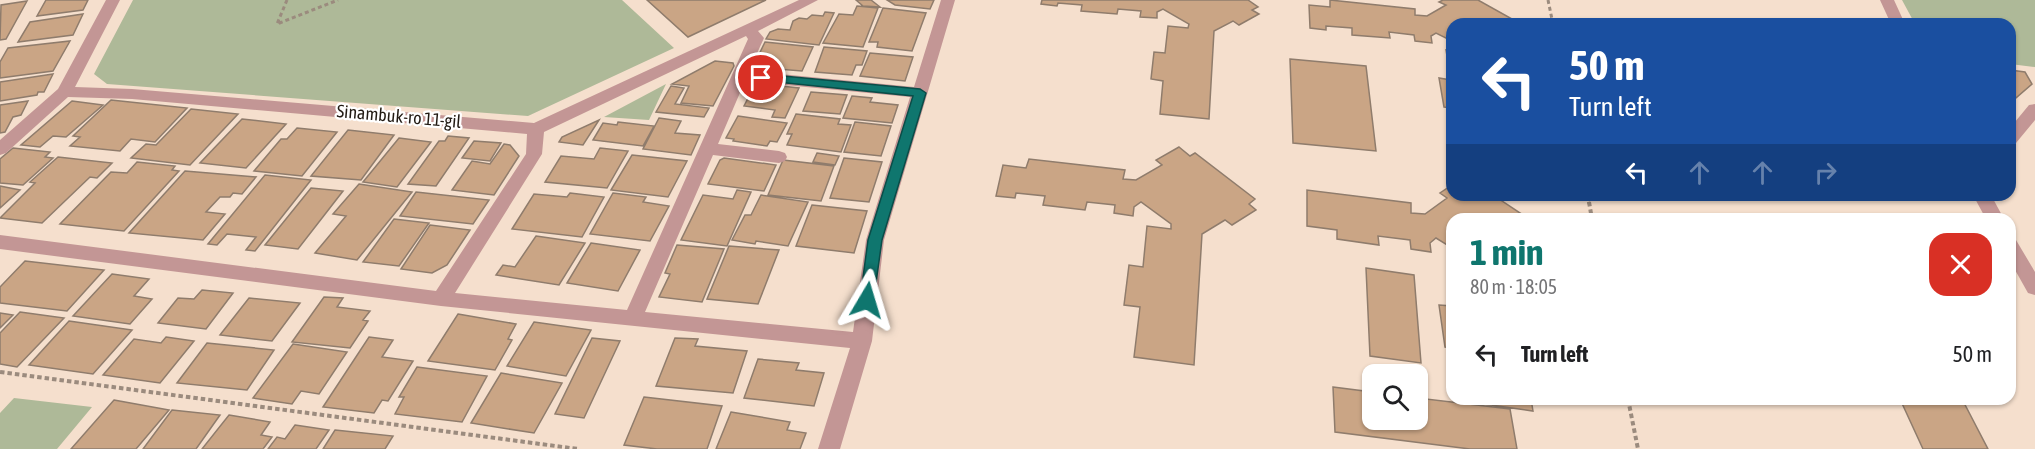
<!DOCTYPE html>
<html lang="en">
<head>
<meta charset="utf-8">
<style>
  body { margin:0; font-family:"Asap Condensed",sans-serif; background:#f2f2f2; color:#202124; height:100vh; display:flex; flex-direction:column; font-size:22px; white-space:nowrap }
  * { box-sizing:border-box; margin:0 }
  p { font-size:20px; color:#757577 }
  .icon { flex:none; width:33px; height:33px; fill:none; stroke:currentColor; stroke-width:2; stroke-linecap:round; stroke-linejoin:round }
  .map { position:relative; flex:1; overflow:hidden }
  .side { position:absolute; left:1446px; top:213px; width:570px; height:192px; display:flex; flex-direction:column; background:#fff; border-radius:18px; box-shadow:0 2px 4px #0004 }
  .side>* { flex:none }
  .top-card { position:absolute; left:1446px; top:18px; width:570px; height:183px; border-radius:18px; box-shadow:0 2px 4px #0004; background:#1a4fa0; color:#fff; overflow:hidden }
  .tools { position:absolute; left:1362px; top:364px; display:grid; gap:12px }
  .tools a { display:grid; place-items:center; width:66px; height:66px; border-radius:12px; background:#fff; box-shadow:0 2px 4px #0004; font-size:30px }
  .pin { position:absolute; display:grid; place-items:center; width:51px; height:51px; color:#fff; margin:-26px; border:3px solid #fff; border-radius:50%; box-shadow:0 2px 6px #0007 }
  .me { position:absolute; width:66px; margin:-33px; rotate:7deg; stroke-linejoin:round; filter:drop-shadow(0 0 4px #0008) }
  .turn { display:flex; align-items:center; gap:21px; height:126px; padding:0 24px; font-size:27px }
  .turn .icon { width:78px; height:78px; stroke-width:2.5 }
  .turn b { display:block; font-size:42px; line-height:51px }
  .lanes { display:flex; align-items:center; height:57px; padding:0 24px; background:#0003; justify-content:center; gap:30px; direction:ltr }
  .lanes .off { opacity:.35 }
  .round { display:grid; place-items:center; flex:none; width:63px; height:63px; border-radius:18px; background:#f2f2f2 }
  .head { display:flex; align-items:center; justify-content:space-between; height:102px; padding:0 24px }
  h1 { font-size:36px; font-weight:700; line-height:45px; color:#0f766e }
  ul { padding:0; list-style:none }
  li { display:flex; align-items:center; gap:18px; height:78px; padding:0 24px }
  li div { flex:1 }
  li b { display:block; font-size:22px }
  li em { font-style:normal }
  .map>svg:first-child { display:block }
  .green { fill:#aeb998 }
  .building { fill:#caa585; stroke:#8f7c6c; stroke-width:1.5 }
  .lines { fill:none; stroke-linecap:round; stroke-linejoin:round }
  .path-far1 { stroke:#9b8b7e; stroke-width:3; stroke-dasharray:4 3; stroke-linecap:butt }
  .path { stroke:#9b8b7e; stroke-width:4; stroke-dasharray:4.5 3; stroke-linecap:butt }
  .minor { fill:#c39695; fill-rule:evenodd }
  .route { fill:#0f766e; stroke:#0a4d48; stroke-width:1.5 }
  .labels { text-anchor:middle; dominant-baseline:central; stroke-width:4.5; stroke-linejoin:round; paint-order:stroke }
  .street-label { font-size:18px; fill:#211a13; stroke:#fff }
</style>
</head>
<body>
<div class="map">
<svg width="2035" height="449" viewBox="0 0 2035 449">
  <rect width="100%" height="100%" fill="#f5dfcd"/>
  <path class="green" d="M133,0H622L674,48L528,116L107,84L94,74Z
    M1902,0H2035V67L2010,64V24H1915Z
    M666,84L649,120L604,117Z
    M14,398L92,407L57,449H0V413Z"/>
  <path class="building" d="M46,0H88L83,10L37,16Z
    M647,0H766L688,37Z
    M856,0H871L880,7L863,6Z
    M887,0H934L930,9L895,5Z
    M1042,0H1248L1258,7L1252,10L1259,14L1239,25L1233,21L1214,31L1209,119L1160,114L1163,81L1151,79L1154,52L1165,53L1168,26L1188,28L1189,24L1163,9L1157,12V18L1140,17L1141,11L1118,9L1117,14L1081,11L1082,5L1058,3L1057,6L1041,4Z
    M1330,0L1415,9V15L1427,16L1446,5L1439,2L1443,0H1478L1521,24H1452V41L1436,33L1431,36L1432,43L1415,41L1414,35L1389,32L1390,38L1352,35V28L1326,26V30L1310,28L1309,5L1330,7Z
    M27,1L6,39L0,40L1,5Z
    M857,6L878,8L863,47L823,43L839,14L853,15Z
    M883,8L926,13L912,51L877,47L878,42H869Z
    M825,12L834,13L819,45L766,39L770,32L778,29L790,30L793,21L799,18L807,19L812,15L823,16Z
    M83,14L73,35L18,42L30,22Z
    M70,41L53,71L0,78V62L8,48Z
    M765,42L813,47L802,71L753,67Z
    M824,47L867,51L862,65H856L852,75L815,72Z
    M1446,50L1452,51V108L1444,107L1439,78L1451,80Z
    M870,53L913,57L905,81L860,76Z
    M1290,59L1366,66L1376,151L1293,143Z
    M715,61L733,63L734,66L713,106L681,103L689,86L672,84Z
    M2010,70L2025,72L2032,84L2010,103Z
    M53,74L44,92H38L37,95L0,101V82Z
    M761,84L799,88L785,118L772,117L775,110L744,106L754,87Z
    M671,86L684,88L675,104L709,108L704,117L656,112Z
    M811,92L847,95L840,114L803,111Z
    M852,96L872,98L870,102L898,105L892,123L843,118Z
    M111,100L187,108L155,142L131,139L120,151L70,146L80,137L73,136Z
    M28,101L21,115L13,117L5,132L0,133V105Z
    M72,101L103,105L66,137L53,136L40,147L21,145Z
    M191,109L238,114L190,165L131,158L146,144L156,145Z
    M796,114L840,119L838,124L851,125L841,152L787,145L792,134H787Z
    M738,116L787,123L777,142L770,141L767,146L733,141L734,139L726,138Z
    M659,118L681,121L675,133L700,135L691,155L643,149Z
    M242,119L286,124L246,168L200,163Z
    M599,120L583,145L559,142L562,137Z
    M618,122L654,126L643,146L593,140L603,123L617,125Z
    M855,122L891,126L881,156L844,152Z
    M297,128L337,132L302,176L254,171L281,139H287Z
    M348,130L394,135L361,180L311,176Z
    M448,136L469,138L436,186L408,184L439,141H445Z
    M399,138L431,142L397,187L363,182Z
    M474,141L501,143L490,161L462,158Z
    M504,144L510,145L519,156L494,195L452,190L472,161L490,164Z
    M1179,147L1190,156L1195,153L1255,199L1249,204L1256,210L1232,225L1225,220L1202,234L1194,365L1134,357L1140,307L1124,305L1129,265L1143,267L1147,226L1171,229V224L1141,202L1134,207L1133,216L1114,213L1115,205L1087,202L1085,210L1043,205L1045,196L1016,193L1015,198L996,196L1003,165L1026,168L1029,159L1125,170L1123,179L1136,180L1162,165L1156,160Z
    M13,148L50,152L45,157L53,158L23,185L0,183V159Z
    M600,148L628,151L607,188L545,182L561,156L594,159Z
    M817,153L839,156L835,165L813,162Z
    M632,155L687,161L668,197L611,190Z
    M58,157L112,163L97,178L90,177L42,223L0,218L35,183L30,182Z
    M724,158L776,165L764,191L708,184L720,160Z
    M844,158L882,162L869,202L830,198Z
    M783,160L834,166L821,201L768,195Z
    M137,162L175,166L172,170L179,171L124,231L60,224L111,172L127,173Z
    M185,171L256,177L242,194L233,193L230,197H220L206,212L225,214L203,240L129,233Z
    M265,175L311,180L255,251L246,250L256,237L227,234L217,245L208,244Z
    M359,184L412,192L357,260L315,253L346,216L333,214Z
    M1452,185V195H1493L1529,219H1452V248L1436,238L1430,243L1431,252L1411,249L1410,240L1378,236L1379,245L1337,239V230L1307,226V190L1411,203V213L1425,214L1447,198L1440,193Z
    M0,186L20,190L0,208Z
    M311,188L343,191L298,249L265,245Z
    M737,190L751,192L727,246L681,240L703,195L733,199Z
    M416,192L489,200L473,224L400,216Z
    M570,193L604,197L582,237L512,229L534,194L567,197Z
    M613,193L646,197L643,202L669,206L650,241L590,234Z
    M761,195L808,202L788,246L756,241L755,244L732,240L745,215H751Z
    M812,205L867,211L854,253L796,246Z
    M394,219L429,223L399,266L363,262Z
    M430,225L470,230L447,265L432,273L401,269Z
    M536,236L585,243L559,285L496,275L503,265L515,267Z
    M591,243L640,250L618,291L567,283Z
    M677,245L724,249L702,302L659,297L670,274L665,273Z
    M729,246L779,250L758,304L707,299Z
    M25,261L104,270L67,311L0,303V287Z
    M1366,268L1414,275L1421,363L1370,356Z
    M112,274L149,279L134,296L152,299L130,324L73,316Z
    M202,290L233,293L206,329L158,323L178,298L194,299Z
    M324,297L343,298L337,307L370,311L363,320L368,321L350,348L292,342Z
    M249,298L300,303L272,341L220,335Z
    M1439,305L1452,306V348L1445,347Z
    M20,312L64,318L17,367L0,364V333Z
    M0,313L13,315L0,328Z
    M458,314L516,324L508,339L512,340L495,370L428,361Z
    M69,321L132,330L93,374L29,365Z
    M534,322L591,330L566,376L507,366Z
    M166,337L194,341L160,383L103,375L134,339L161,343Z
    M369,337L393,340L382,357L413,361L388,401L382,400L374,413L323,407Z
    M592,338L620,341L584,418L555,414Z
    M675,338L698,339L695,346L747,351L733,393L656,386Z
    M207,343L274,350L247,390L177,383Z
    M293,344L347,352L319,394L301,391L292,404L253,398Z
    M758,359L799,363L796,370L824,373L814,406L744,398Z
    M417,367L487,376L462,422L395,414L404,397H399Z
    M501,373L562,383L534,433L471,423Z
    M1333,387L1372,392V420H1418V398L1510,409L1517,449H1470L1335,432Z
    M644,397L722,406L707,449H657L624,445Z
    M1469,399H1531L1533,411L1470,402Z
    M1900,399H1962L1988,449H1923Z
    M114,400L169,410L136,449H71Z
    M172,410L220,415L196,449H143Z
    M731,412L790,422L787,430L806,433L800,449H716Z
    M229,415L270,422L261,435L272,437L263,449H202Z
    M295,425L329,430L316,449H268L277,437L285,439Z
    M335,430L393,436L385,449H323Z"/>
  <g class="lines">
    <path class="path-far1" d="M287,0L277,24L338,0
      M1548,0L1553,24
      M1587,195L1589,204"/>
    <path class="path" d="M1589,202L1592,219
      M0,372L578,449
      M1628,399L1638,449"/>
    <path class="minor" d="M106,0H120L75,87L132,89L534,123L799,0H818L758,31L764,38L749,71L914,87L941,0H955L884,240L872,341L840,449H818L850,348L441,306L0,249V235L436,291L526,154L527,134L132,99L68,97L6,153L0,155V140L58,89ZM746,36L748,39L627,310L455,293L542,154L544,132ZM745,81L910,97L866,240L853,332L645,312L713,155L779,163L785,161L787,157L785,153L779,151L718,144Z
      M1880,0H1894L1905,24H1891Z
      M2035,104V120L2016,143L2010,145V128L2029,105Z
      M1973,195H1991L2004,219H1986Z
      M2010,238L2016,240L2035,272V295L2028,293L2010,261Z"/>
  </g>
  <path class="route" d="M761,74L920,89L926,93L882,240L873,304H862L860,300L868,240L913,96L757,80L755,78Z"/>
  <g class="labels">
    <g class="street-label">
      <text transform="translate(399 116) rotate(5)">Sinambuk-ro 11-gil</text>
    </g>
  </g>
</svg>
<div class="tools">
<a><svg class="icon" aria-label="search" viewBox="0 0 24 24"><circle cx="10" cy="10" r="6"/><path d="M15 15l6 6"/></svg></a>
</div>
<div class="pin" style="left:761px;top:78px;background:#d93025"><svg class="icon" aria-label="arrive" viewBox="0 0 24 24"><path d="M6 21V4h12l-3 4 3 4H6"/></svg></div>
<svg class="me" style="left:867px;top:300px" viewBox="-20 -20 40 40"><path d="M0-17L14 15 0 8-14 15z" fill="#0f766e" stroke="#fff" stroke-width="4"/></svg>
<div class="top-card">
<div class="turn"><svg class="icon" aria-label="left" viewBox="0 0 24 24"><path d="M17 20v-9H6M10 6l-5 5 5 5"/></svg><div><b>50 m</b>Turn left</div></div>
<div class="lanes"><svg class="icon" aria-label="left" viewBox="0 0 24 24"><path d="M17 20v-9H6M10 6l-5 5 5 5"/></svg><svg class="icon off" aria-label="ahead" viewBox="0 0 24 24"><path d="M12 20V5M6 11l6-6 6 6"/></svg><svg class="icon off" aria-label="ahead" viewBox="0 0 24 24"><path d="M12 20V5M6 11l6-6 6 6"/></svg><svg class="icon off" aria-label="right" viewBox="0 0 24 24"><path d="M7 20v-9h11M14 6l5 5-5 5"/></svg></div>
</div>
<section class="side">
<div class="head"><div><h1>1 min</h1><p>80 m · 18:05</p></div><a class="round" style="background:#d93025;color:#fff"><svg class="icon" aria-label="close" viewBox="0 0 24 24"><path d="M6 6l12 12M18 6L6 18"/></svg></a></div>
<ul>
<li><svg class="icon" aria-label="left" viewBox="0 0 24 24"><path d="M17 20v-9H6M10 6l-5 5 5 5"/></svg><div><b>Turn left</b></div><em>50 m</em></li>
</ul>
</section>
</div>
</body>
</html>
